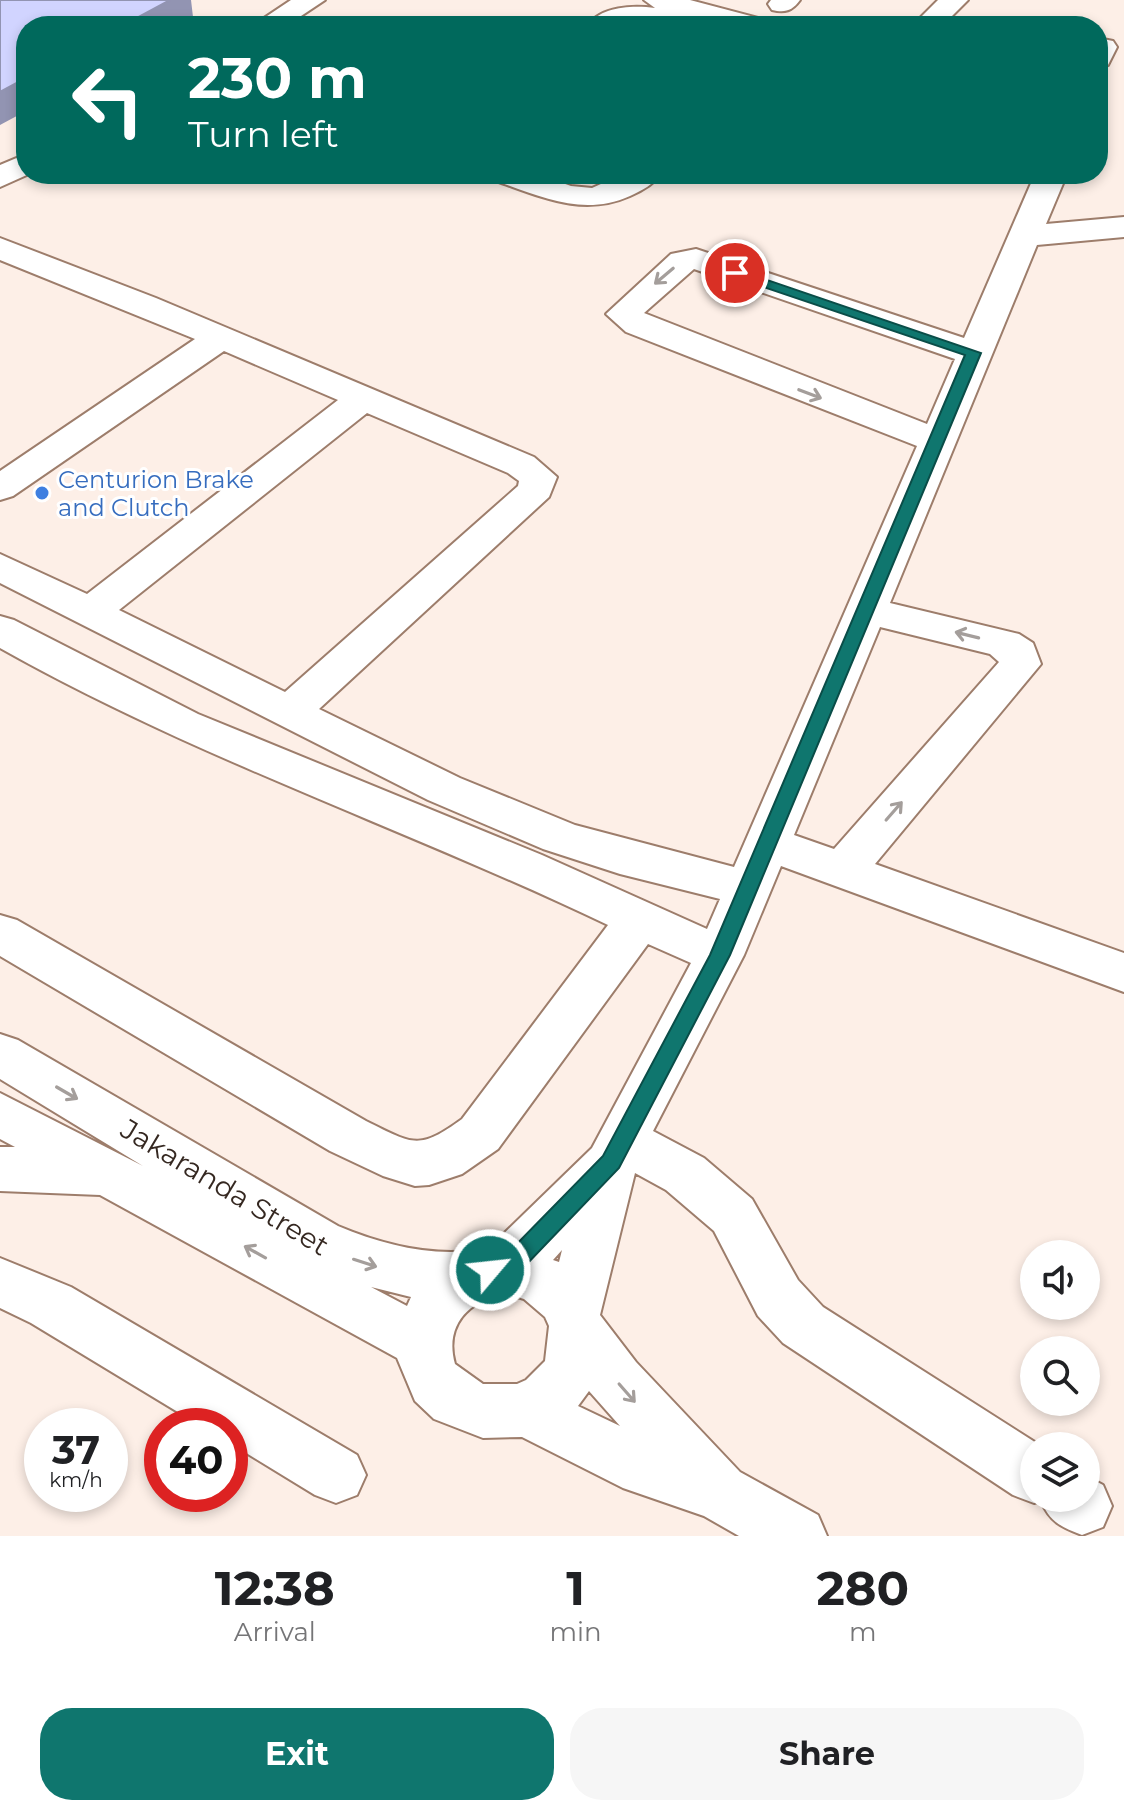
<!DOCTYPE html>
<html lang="en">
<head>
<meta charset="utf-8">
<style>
  body { margin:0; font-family:Montserrat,sans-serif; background:#f6f6f6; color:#202124; height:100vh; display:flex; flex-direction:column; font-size:30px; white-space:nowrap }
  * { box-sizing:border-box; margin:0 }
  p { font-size:26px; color:#757577 }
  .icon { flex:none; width:44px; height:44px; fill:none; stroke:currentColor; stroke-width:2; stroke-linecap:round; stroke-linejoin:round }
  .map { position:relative; height:1536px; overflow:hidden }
  .details { display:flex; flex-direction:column; background:#fff; flex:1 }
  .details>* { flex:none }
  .top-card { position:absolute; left:16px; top:16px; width:1092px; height:168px; border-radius:32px; box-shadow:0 4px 12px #0003; background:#00695c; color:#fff; overflow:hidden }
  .buttons { position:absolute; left:1020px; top:1240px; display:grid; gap:16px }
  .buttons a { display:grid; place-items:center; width:80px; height:80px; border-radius:50%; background:#fff; box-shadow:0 4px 12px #0003; font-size:40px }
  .speed { position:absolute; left:24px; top:1408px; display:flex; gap:16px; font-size:40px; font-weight:700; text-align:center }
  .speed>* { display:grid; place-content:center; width:104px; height:104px; border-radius:50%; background:#fff; box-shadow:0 4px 12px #0003; line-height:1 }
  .speed small { font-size:20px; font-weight:400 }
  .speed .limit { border:12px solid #d22; background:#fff; color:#111 }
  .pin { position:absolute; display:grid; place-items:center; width:68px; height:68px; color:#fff; margin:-34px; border:4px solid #fff; border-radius:50%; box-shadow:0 2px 8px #0007 }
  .me { position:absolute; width:88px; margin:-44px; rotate:62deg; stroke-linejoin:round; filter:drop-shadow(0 0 6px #0008) }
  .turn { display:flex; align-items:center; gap:28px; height:168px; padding:0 40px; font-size:36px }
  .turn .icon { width:104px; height:104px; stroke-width:2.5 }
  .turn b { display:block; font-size:56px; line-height:68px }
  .eta { display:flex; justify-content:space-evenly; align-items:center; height:136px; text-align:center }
  .eta b { font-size:48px; font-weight:700; line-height:56px }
  .primary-button { display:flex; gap:16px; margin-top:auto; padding:16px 40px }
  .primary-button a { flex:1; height:92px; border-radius:32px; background:#0f766e; color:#fff; font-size:32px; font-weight:700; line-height:92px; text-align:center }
  .primary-button a+a { background:#f6f6f6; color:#202124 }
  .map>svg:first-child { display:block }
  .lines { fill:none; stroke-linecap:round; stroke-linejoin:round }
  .minor-casing { stroke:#9d7d6b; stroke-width:4 }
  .minor { fill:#fff; fill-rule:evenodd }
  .shaded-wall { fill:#9294b2 }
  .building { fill:#d1d4ff; stroke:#9294b2; stroke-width:2 }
  .oneway { stroke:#a49e9b }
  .route { fill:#0f766e; stroke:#0a4d48; stroke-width:2 }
  .shop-dot { fill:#3f7fe0; stroke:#fff; stroke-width:3 }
  .labels { text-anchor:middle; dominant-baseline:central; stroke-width:6; stroke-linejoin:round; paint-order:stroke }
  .shop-label { font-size:24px; fill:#366cbe; stroke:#fff; text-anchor:start }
  .near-street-label { font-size:28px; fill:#352821; stroke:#fff }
</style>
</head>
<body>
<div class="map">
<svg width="1124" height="1536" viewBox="0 0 1124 1536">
  <rect width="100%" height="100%" fill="#fdefe7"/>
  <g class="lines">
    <g class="minor-casing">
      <path id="minor" d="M291,0H325L286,26H252Z
        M644,0H690L766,20L770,26H724L701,20L703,26L634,23L587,26C601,6 633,5 655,8Z
        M771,0H800C792,11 785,13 772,10L768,4Z
        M938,0H968L942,26H912Z
        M1103,39L1113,41L1117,47L1108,65L1098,68V40Z
        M26,154V174H29L0,187V165Z
        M491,174H537L571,186L592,188L623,174H661C654,184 641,191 630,196C583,217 542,197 496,181Z
        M1035,174H1067L1046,224L1124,217V237L1037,245L890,603L1019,634L1033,643L1041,664L875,864L1124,953V992L781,866L744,955L653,1131L704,1158L752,1199L798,1280L823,1307L1041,1446H1034V1498H1086V1476L1103,1485L1112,1506L1103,1527L1082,1535C1061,1527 1050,1522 1041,1501L1034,1503L1013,1495L783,1343L758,1316L714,1231L666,1190L635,1173L600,1315L636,1362L740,1472L818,1515L827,1536H739L704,1516L623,1488L522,1437L483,1438L434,1419L415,1401L397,1358L100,1195L0,1191V1147H15L0,1139V1093L143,1166L0,1079V1034L18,1040L338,1226C386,1246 438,1259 489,1248L592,1148L691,963L648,944L498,1149L462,1174L429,1185L415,1186L383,1176L330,1151L0,956V915L17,920L366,1121C413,1144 418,1151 462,1119L608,925C407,829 195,758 0,648V616L14,620L198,714L542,855L707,929L720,899L620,874L543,849L428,800L0,583V554L87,594L338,400L224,351L13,496L0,500V471L195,339L0,260V238L156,298L534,457L557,477L549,497L319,709L460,778L575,825L734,867L917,446L626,332L606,314L671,254L696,249L964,338ZM694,269L955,359L927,424L644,313ZM367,413L508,473L519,481L518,486L285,692L119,610ZM880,627L990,654L999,662L834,849L794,835ZM562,1250L559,1262L553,1260ZM371,1287L411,1297L407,1306ZM504,1293L524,1299L545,1317L549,1326L545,1361L526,1380L517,1384H483L455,1364C444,1325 469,1301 504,1293ZM589,1391L620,1426L578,1406Z
        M0,1258L71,1287L357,1455L366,1475L357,1495L336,1503L315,1495L230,1443V1426H201L31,1323L0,1308Z"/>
    </g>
    <use href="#minor" class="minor"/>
  </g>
  <path class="shaded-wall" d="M170,0H191L193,17L178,26H122Z
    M26,78V111L0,125V92Z"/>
  <path class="building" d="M0,0H170L122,26H26V78L0,92Z"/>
  <defs><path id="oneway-shaft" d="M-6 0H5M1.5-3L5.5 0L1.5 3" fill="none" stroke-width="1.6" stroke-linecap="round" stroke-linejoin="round" transform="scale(2)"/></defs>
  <g class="oneway">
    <use href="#oneway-shaft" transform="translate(664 276) rotate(140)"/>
    <use href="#oneway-shaft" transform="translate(810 394) rotate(21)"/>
    <use href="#oneway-shaft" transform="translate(967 635) rotate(-166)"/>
    <use href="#oneway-shaft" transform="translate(894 811) rotate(-49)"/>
    <use href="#oneway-shaft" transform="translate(67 1093) rotate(30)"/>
    <use href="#oneway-shaft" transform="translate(255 1252) rotate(-151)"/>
    <use href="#oneway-shaft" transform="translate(365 1263) rotate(18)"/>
    <use href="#oneway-shaft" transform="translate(627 1393) rotate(49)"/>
  </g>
  <path class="route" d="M735,269L981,353L730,955L619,1168L524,1267C511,1277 499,1283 482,1277L479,1270L482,1263L499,1259L508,1253L603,1156L710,955L965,355L731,276L729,273Z"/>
  <circle class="shop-dot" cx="42" cy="493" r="8"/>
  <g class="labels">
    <g class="shop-label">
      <text x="58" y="479">Centurion Brake<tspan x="58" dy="28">and Clutch</tspan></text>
    </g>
    <g class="near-street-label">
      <text transform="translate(225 1187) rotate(31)">Jakaranda Street</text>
    </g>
  </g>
</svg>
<div class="buttons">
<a><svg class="icon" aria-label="sound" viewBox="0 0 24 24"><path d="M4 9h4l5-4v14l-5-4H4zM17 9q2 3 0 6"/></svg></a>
<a><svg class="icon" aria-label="search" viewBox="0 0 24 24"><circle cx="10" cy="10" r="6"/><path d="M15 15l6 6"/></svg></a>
<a><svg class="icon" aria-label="layers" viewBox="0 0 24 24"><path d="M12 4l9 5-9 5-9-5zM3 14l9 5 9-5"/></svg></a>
</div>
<div class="speed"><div>37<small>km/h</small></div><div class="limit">40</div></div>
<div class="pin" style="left:735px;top:273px;background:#d93025"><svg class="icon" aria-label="arrive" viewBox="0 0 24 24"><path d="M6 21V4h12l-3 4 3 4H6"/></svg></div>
<svg class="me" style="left:490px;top:1270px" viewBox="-20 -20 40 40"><circle r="17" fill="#0f766e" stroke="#fff" stroke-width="3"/><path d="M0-11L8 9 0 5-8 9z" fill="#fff"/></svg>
<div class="top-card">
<div class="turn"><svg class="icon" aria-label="left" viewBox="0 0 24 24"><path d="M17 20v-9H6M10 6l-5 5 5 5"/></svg><div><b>230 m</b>Turn left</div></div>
</div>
</div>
<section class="details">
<div class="eta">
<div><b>12:38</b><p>Arrival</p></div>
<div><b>1</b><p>min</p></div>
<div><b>280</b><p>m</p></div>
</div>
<div class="primary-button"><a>Exit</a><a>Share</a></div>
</section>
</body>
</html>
